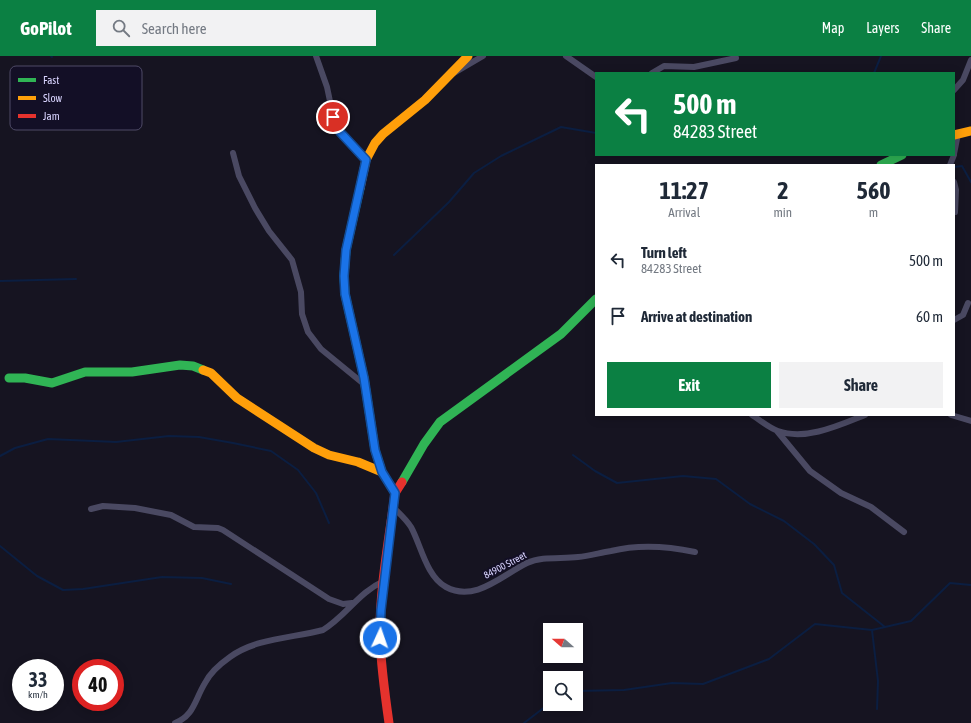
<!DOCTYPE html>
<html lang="en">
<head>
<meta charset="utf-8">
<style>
  body { margin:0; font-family:"Asap Condensed",sans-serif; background:#f2f2f3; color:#1f2937; height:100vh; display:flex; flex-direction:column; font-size:15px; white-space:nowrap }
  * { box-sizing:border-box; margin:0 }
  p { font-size:13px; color:#747a83 }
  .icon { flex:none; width:22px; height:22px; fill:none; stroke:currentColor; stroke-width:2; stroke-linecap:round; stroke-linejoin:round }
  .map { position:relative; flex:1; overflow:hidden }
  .sheet { position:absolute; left:595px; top:108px; width:360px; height:252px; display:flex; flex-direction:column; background:#fff; border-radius:0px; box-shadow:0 2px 10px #0003 }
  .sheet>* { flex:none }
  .banner { position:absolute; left:595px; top:16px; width:360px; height:84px; border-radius:0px; box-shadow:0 2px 10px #0003; background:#0b8043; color:#fff; overflow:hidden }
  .needle { width:26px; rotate:290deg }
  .controls { position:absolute; left:543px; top:567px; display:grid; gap:8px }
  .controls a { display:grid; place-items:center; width:40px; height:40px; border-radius:0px; background:#fff; box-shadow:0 2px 10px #0003; font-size:20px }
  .speed { position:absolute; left:12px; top:603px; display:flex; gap:8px; font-size:20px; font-weight:700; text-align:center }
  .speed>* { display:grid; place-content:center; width:52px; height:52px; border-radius:50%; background:#fff; box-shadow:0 2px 10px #0003; line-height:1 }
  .speed small { font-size:10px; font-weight:400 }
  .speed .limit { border:6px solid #d22; background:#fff; color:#111 }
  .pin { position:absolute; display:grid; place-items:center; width:34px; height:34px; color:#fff; margin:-17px; border:2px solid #fff; border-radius:50%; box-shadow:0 1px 4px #0007 }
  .me { position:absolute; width:44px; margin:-22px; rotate:3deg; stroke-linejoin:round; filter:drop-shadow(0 0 3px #0008) }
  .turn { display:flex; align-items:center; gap:14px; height:84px; padding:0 12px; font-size:18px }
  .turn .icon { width:52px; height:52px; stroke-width:2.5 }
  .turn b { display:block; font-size:28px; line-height:34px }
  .eta { display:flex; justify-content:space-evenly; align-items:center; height:68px; text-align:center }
  .eta b { font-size:24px; font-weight:700; line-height:28px }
  .primary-button { display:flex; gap:8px; margin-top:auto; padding:8px 12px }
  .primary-button a { flex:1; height:46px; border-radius:0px; background:#0b8043; color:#fff; font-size:16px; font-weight:700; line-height:46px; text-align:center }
  .primary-button a+a { background:#f2f2f3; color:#1f2937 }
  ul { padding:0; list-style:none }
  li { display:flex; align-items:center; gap:12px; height:56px; padding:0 12px }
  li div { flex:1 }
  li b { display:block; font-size:15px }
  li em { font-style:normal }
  header { display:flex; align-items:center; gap:24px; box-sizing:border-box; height:56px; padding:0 20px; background:#0b8043; color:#fff }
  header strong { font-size:19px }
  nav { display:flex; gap:22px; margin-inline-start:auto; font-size:14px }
  .search { width:280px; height:36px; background:#f2f2f3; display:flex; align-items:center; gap:10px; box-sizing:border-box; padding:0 14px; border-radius:0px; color:#747a83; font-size:15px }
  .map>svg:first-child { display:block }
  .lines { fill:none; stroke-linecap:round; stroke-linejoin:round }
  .stream { stroke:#0b1e41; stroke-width:2 }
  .street { stroke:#4a4962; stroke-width:6 }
  .fast { stroke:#30b455; stroke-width:9 }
  .slow { stroke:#ff9f0a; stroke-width:9 }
  .jam { stroke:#e5322d; stroke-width:9 }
  .route-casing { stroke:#114b97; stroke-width:10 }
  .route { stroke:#1a73e8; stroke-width:7 }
  .labels { text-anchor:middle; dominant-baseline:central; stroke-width:4; stroke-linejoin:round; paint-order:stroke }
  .street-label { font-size:10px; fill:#d9d4ff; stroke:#130f26 }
  .key { fill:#130f26; stroke:#4e4a67; stroke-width:1 }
  .key-label { font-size:11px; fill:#d9d4ff }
</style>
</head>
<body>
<header>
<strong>GoPilot</strong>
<div class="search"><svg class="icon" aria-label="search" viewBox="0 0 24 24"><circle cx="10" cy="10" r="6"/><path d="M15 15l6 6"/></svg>Search here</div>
<nav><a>Map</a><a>Layers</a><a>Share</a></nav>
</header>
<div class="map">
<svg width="971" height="667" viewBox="0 0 971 667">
  <rect width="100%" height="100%" fill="#161421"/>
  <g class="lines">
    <path class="stream" d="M51,0L52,1
      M874,17L881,0
      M954,111L962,110L971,126
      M394,199L449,146L474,117L501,100L561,71L596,77
      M0,225L76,223
      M573,399L595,415L617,427L683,420L716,423L750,448L784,465L814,488L834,509L842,537L885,571
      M0,400L15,392L48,383L116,386L169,380L199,381L233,387L271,395L298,414L316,437L329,467
      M0,490L37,520L63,534L83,533L162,521L202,522L231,528
      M872,574L878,625L877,653
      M576,635L624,634L672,627L703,628L769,603L815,568L872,574L911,565L950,527L971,529
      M524,667L550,647"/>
    <path class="street" d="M316,0L327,31L335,69L366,104
      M566,0L596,21
      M454,17L483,0
      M652,17L664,10L694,11L736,2
      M954,34L963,24L971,4
      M233,97L239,120L255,152L269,175L292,204L301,236L302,258L308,276L321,293L365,329
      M954,98L958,78
      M950,109L954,99
      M954,126L956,134L955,156
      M954,264L963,259L968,247
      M752,359C760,364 769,372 778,375C806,385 840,369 865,359
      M951,359L971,365
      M777,375L810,415L841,437L871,451L904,476
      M393,451C399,457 406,463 411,471C421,489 426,520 446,531C475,547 502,519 527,507C542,500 561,503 578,501C589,500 599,497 611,495C639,488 667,490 695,496
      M91,453L103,450L135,452L171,459L194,471L218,472L223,474L329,543L343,548L352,547
      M175,667C194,660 195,643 205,627C210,617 220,608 230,601C256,582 293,582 323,574C346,560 359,536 384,525"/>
    <path class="fast" d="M881,109L902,99
      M360,132L346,194L344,220L345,238L364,322L375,394L382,416L395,437
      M9,322H25L52,327L85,316H132L180,309L193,310L203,314
      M402,426L424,388L440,366L561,278L596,243"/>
    <path class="slow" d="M954,79L971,75
      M360,132L366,104L375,87L383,78L425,44L468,0
      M203,314L211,317L237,342L314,392L329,399L358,406L382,416"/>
    <path class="jam" d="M389,667C385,639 381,611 380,582C379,535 389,484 395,437L402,426"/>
  </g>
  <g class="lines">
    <g class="route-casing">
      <path id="route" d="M333,61L340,76L366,104L346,194L344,220L345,238L364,322L375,394L382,416L395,437L381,554L380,582"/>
    </g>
    <use href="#route" class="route"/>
  </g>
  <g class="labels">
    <g class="street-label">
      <text transform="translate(505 509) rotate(-28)">84900 Street</text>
    </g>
  </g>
  <rect x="10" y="10" width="132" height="64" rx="6" class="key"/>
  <rect x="18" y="22" width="18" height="4" fill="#30b455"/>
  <rect x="18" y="40" width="18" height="4" fill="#ff9f0a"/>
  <rect x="18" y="58" width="18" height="4" fill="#e5322d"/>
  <g class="key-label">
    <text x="43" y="28">Fast</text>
    <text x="43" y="46">Slow</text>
    <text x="43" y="64">Jam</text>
  </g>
</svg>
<div class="controls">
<a><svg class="needle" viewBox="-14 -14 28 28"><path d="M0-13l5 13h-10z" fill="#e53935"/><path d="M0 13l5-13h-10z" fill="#747a83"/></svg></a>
<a><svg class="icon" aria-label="search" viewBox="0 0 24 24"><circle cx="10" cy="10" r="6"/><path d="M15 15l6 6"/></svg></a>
</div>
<div class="speed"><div>33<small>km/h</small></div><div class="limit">40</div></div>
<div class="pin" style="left:333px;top:61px;background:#d93025"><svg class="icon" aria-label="arrive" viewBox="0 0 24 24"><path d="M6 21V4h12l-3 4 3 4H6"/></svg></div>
<svg class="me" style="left:380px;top:582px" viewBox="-20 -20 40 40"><circle r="17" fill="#1a73e8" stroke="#fff" stroke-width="3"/><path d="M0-11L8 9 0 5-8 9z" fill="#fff"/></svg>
<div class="banner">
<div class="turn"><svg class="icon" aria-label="left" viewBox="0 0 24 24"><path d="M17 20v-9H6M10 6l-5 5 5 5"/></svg><div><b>500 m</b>84283 Street</div></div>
</div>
<section class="sheet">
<div class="eta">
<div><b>11:27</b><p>Arrival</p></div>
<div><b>2</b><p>min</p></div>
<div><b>560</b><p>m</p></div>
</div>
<ul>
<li><svg class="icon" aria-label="left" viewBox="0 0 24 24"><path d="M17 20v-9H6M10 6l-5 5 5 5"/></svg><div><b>Turn left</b><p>84283 Street</p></div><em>500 m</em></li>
<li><svg class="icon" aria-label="arrive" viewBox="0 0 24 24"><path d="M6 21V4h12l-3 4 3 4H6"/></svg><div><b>Arrive at destination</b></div><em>60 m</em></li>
</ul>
<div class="primary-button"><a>Exit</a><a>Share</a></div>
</section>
</div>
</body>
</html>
